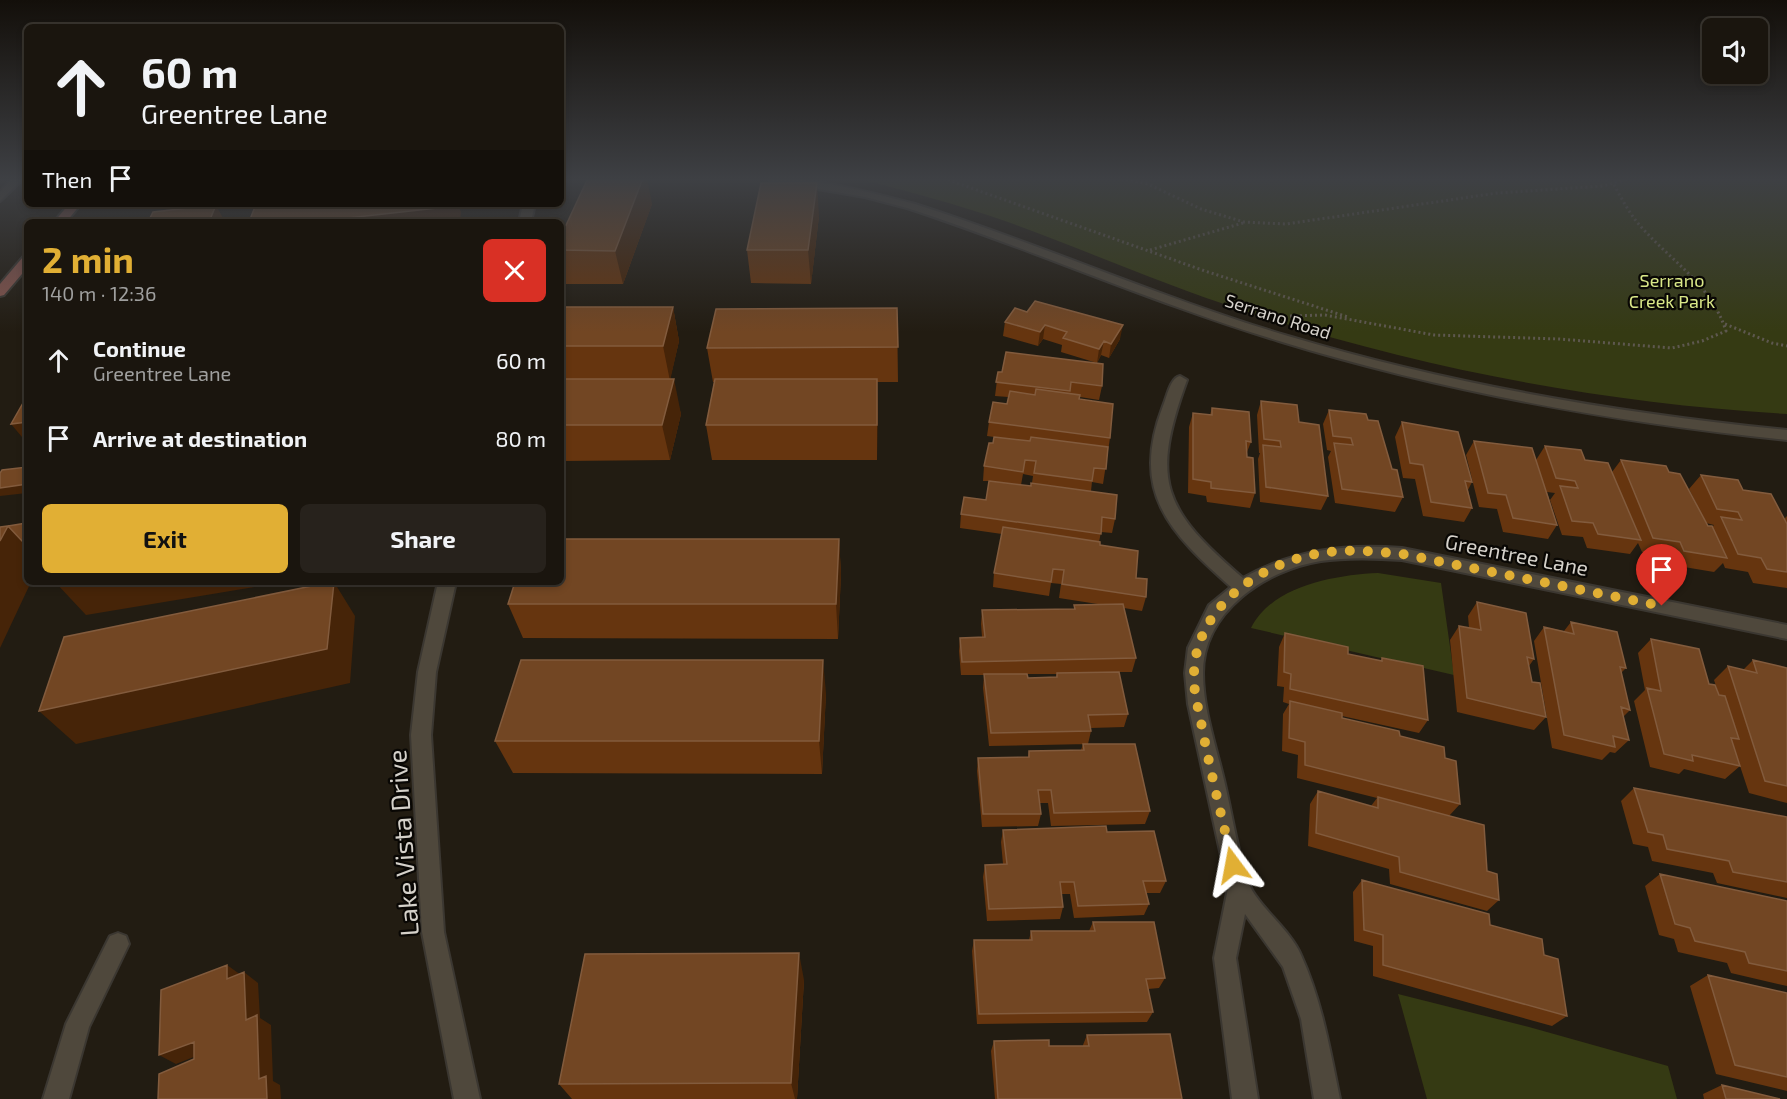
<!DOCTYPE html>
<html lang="en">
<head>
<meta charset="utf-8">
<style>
  body { margin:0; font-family:"Exo 2",sans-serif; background:#27221c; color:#f1f3f6; height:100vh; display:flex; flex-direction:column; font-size:22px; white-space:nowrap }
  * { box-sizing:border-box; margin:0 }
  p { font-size:20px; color:#9f9f9e }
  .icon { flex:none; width:33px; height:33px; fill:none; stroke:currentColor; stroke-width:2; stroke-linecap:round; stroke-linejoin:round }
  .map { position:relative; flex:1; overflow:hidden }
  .panel { position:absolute; left:24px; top:219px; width:540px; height:366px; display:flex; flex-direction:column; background:#1a150e; border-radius:9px; box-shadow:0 3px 9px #0003,0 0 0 2px #38342e }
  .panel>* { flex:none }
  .top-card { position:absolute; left:24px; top:24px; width:540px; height:183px; border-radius:9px; box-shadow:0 3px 9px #0003,0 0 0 2px #38342e; background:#1a150e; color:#f1f3f6; overflow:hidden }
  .buttons { position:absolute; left:1702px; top:18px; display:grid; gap:12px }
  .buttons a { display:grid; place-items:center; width:66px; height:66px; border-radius:9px; background:#1a150e; box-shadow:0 3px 9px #0003,0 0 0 2px #38342e; font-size:30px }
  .pin { position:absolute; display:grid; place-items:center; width:51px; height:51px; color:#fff; margin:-62px -26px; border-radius:50% 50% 50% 0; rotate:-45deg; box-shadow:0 0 6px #0007 }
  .pin .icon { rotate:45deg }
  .me { position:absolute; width:66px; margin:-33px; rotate:347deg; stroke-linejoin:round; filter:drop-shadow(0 0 4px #0008) }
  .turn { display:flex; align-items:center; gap:21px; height:126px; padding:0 18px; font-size:27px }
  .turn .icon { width:78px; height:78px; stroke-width:2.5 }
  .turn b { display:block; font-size:42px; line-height:51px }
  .then { display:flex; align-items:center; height:57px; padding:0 18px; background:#0003; gap:12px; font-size:22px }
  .round { display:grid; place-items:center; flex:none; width:63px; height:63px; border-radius:9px; background:#27221c }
  .overview { display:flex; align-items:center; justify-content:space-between; height:102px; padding:0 18px }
  h1 { font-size:36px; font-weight:700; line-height:45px; color:#e1af34 }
  .button { display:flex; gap:12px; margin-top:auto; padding:12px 18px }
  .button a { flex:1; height:69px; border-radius:9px; background:#e1af34; color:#111; font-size:24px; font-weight:700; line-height:69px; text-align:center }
  .button a+a { background:#27221c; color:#f1f3f6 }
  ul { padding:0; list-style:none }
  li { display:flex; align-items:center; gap:18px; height:78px; padding:0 18px }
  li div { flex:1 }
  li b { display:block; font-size:22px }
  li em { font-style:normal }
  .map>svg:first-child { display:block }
  .green { fill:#353a13 }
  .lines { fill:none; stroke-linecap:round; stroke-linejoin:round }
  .minor-casing { stroke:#3b3731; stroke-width:4 }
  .tertiary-casing { stroke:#3b3731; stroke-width:4 }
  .secondary-casing { stroke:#3b3731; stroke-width:4 }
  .path { stroke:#5e584f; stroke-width:3; stroke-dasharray:2 3; stroke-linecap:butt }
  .minor { fill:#4f483c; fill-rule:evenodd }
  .tertiary { fill:#4f483c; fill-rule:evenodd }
  .secondary { fill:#84544c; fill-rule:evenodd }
  .wall { fill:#66350f; fill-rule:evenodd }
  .shaded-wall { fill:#462408 }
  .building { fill:#724623; stroke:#825b3d; stroke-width:1.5 }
  .route { stroke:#e1af34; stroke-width:10; stroke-dasharray:0 18 }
  .labels { text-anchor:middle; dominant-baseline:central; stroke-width:4.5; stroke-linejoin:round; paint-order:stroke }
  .far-park-label { font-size:18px; fill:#dae888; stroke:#090704 }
  .far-street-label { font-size:18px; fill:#d5d1ca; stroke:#090704 }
  .street-label { font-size:21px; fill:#d5d1ca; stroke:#090704 }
  .near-street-label { font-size:26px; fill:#d5d1ca; stroke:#090704 }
</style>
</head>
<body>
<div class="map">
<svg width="1787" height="1099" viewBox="0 0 1787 1099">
  <rect width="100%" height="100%" fill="#221c12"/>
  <path class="green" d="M856,178H1787V414C1603,403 1420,369 1245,311C1164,285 1085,250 1005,221C956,204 906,191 856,178Z
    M1378,573L1441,583L1454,675L1251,628C1272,586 1334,575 1378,573Z
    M1398,994L1529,1027L1668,1066L1677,1099H1427Z"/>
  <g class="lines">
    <g class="minor-casing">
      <path id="minor" d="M13,178H24L0,201V192Z
        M523,204H535L531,222H519Z
        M1180,376L1187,380C1150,482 1163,509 1243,578C1294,549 1345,544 1402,548L1787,625V639L1402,560C1375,558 1348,557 1321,561C1265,570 1203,612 1203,673C1203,709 1216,746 1224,780C1232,813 1237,850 1248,882C1258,907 1290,929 1301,955C1322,1001 1330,1050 1340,1099H1314L1301,1019L1283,967L1245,914L1236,958L1258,1099H1232L1214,958L1228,888L1188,704L1185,673L1188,648L1209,605L1231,587C1169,532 1130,492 1163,406C1167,397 1170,378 1180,376Z
        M438,582H456L436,672L431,735L444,932L480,1099H454L422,932L411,735L418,672Z
        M118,933L126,936L129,944L89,1027L69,1099H43L66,1024L110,936Z"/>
    </g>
    <g class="tertiary-casing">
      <path id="tertiary" d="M766,178C816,178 866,191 915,204C1040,244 1161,298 1288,336C1451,385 1618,413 1787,430V440C1614,422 1445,392 1279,341C1153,303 1032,249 907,208L865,197L771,181Z"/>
    </g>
    <g class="secondary-casing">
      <path id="secondary" d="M69,204H81L66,222H54Z
        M27,256V268L4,295L0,296V284L23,257Z"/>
    </g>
    <path class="path" d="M943,178L1205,271L1348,317
      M1116,178L1148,184L1201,209L1244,222L1286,224L1497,193L1603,186L1630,178
      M1150,250L1243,223
      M1290,316L1325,315L1434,335L1559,339L1672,348L1702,341L1726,331C1711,285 1675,264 1644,230C1631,217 1622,199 1613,183
      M1725,324L1772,343L1787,346"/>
    <use href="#minor" class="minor"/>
    <use href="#tertiary" class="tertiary"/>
    <use href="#secondary" class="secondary"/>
  </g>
  <path class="wall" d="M652,204L623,284H563L561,275V236Z
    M819,216L811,284L751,283L747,250Z
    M561,307H673L679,341L670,379L681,414L670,460L561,461Z
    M897,308L898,382H877V460H712L706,425L714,382H713L707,348Z
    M1015,308L1120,339L1109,358L1101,355L1097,363L1061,352L1062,345L1043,339L1038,346L1003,336L1005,322Z
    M998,372L1102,386L1099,400L1080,397L1079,399L1110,438L1103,484L1092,482L1091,491L1115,519L1112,533L1101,532L1099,542L1100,545L1136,578L1146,597L1142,611L1124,608L1136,658L1132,672H1119L1128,714L1124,727L1091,728V731L1088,744L989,746L983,688L984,675H961L959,651L960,638L982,637L981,624L982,610L1074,609V605H1104L1059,598L1061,584L1051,583L1049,596L993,587L994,573L1002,534L960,528L961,514L986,500L989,481H983L984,466L993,443L994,437L987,436L989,422L1007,404L1008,397L995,396ZM1023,474L1033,476L1032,483L1030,486L1021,485ZM1027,674H1057L1056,677L1028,678Z
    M1261,401L1299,422L1328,496L1321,510L1260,502L1258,459L1260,453H1259L1257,415Z
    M1212,408L1251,442L1247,452V457L1255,493L1250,508L1207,502L1206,496L1188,493L1189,427L1193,413L1210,415Z
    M1329,410L1368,420L1392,469L1403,497L1395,512L1335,503L1328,457L1331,451L1327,450L1323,424Z
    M1402,422L1472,482L1468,490L1472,508L1464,522L1423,516L1415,479L1403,478L1395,437Z
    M1474,441L1536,460L1545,446L1585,460L1612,472L1621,460L1669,472L1697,505L1689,489L1701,475L1743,490L1784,519L1787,516V588L1753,583L1748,572L1725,568L1723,563L1714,572L1672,565L1668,556L1642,552L1638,543L1630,554L1587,548L1583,537L1562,535L1550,500L1555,493L1547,492L1557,525L1548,539L1503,532L1497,509L1479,507L1466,455ZM1706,523L1714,525L1712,527L1708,526Z
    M839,539L841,574L838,639L523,638L508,604Z
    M1477,602L1534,659L1529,666L1532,682L1546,717L1534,730L1457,712L1450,640L1459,626L1469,628L1468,616Z
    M1571,622L1626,668L1621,673L1630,710L1623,717L1629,740L1615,753L1610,752L1602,760L1552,748L1534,641L1544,627L1564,631Z
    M1285,633L1348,654L1381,661L1382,658L1428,720L1419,733L1342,716V718L1400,736L1445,758L1460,804L1449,816L1487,871L1499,900L1487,911L1390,884L1389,869L1308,846L1310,804L1318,791L1371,806L1377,798L1297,778L1298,755L1282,751L1283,714L1289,704L1283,702L1284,687L1277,686L1279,647Z
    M1651,639L1709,684L1719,695L1714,680L1728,666L1743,670L1753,660L1787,668V803L1749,793L1740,766L1725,779L1684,769L1679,774L1650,767L1634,701L1645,690L1638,653Z
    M826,693L822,774L513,773L495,741Z
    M1083,744L1150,811L1145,824L1051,826L1048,803H1039L1041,814L1038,826L982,827L977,771L978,758L1028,757L1029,751L1081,750Z
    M1634,788L1787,817V898L1717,883L1713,873L1652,861L1648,847L1633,844L1621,801Z
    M1003,830L1107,832L1166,881L1160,893H1146L1149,904L1144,915L1074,918L1070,894H1061L1063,907L1060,919L987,921L983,877L985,865L1003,864L1001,842Z
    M1660,874L1787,901V986L1731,973L1727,963L1678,952L1674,939L1659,935L1645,886Z
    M1362,880L1490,925L1567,1016L1552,1026L1373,976V946L1354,941L1353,892Z
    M1093,922L1165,978L1159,988L1148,989L1153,1012L1147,1022L977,1024L972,951L974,940H1029L1031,931H1089Z
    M1708,975L1787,993V1091L1716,1074L1690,986Z
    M804,980L797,1099H572L559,1084Z
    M1087,1035L1182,1099H995L991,1051L994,1041L1049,1046H1083V1045Z
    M1722,1085L1780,1099H1704L1703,1094Z"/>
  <path class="shaded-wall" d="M643,178H647L652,204L623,284L615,251Z
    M817,183L819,216L811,284L808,250Z
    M447,204H458L461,212L460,222H312Z
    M216,205L225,222H209Z
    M673,307L679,341L670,381L663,346Z
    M1045,325L1043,339L1038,346L1040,332Z
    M1123,325L1120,339L1109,358L1111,344Z
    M1104,341L1101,355L1097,363L1099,349Z
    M674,379L681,414L670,460L662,425Z
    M877,379L878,413L877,460Z
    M27,422V443L11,424Z
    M27,484V493L0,496V488Z
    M8,526L27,540V582H31L0,648V541Z
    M839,539L841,574L838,639L836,604Z
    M55,582H285L86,615Z
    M334,582L355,616L350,683L76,744L39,711Z
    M823,660L826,693L822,774L819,741Z
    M799,953L804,980L797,1099H795L791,1083Z
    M227,965L241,975L227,979Z
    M244,972L258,983L260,1018L271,1025L273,1081L280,1085L281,1099H267L259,1079L246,1020Z
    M194,1042L209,1051L176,1064L159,1055Z"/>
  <path class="building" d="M588,178H643L615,251L561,250V236Z
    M761,183H817L808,250H747Z
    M256,204H447L446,207L312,222H249Z
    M216,205L209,222H148L153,212Z
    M1035,301L1123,325L1111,344L1104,341L1099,349L1063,338L1067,332L1045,325L1040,332L1005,322L1015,308L1027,312Z
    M561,307H673L663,346H561Z
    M897,308L898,347L707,348L716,309Z
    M1006,352L1103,364L1102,386L1071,382L1070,391L996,382L998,372H1002Z
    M561,379H674L662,425H561Z
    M715,379H877V425H706Z
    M1036,389L1080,395L1079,399L1113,404L1110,438L989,422L993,402L1007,404L1010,391L1035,395Z
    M27,396V422L11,424Z
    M1261,401L1297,405L1299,422L1319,425L1328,496L1266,487L1263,445L1281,447L1280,441L1264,439Z
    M1212,408L1249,412L1251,442L1246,441L1247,457L1253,458L1255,493L1211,488V482L1193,479V413L1212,415Z
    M1329,410L1366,414L1368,420L1378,421L1392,469L1397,470L1403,497L1342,489L1334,443L1353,445L1351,438L1333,436Z
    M1402,422L1458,432L1472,482L1465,481L1472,508L1431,502L1423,465L1410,463Z
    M994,437L1030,441L1031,437L1108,447L1106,469L1094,468L1092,481L1034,473L1036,461L1025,460L1023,472L984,466L989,443H993Z
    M1474,441L1532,448L1557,525L1513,518L1506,495L1488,493Z
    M1545,446L1581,450L1585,460L1608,463L1641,540L1598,534L1593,523L1572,521L1560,486L1578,488L1575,481L1556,478Z
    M1621,460L1666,466L1669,472L1680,474L1708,526H1712L1727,558L1684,551L1680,542L1653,538Z
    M27,467V484L0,488V473L2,470Z
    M1701,475L1738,480L1743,490L1771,494L1787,524V572L1767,569L1761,558L1738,554L1721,517L1742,520L1738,512L1717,509Z
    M989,481L1031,486V483L1117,495L1115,519L1102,517L1101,534L961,514L964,497L986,500Z
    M27,523V540L22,541L8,526Z
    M8,526L0,541V527Z
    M1003,527L1100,542V545L1138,551L1136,578L1147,579L1146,597L1062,584L1064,570L1053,569L1051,582L994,573Z
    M561,539H839L836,604H508L515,582H561Z
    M331,582H334L327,649L39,711L64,637Z
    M1477,602L1526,613L1534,659L1527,657L1532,682L1540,683L1546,717L1467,698L1459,626L1481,630Z
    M1123,604L1136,658L962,662L960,638L985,637L982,610L1075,609L1074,605Z
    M1571,622L1617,632L1626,668L1620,667L1630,710L1621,707L1629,740L1613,736L1615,747L1564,735L1544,627L1574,634Z
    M1285,633L1348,647V654L1382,661V658L1423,666L1428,720L1290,689L1291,674L1284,672Z
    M1651,639L1699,649L1709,684L1715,685L1719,695L1725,696L1739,739L1731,738L1740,766L1692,755L1693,761L1664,754L1647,688L1661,691Z
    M521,660H823L819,741H495Z
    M1753,660L1787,668V786L1765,781L1728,666L1757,673Z
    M1119,672L1128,714L1088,715L1091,731L991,733L984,674H1027L1028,678L1057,677V673Z
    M1290,701L1342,713V718L1399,731L1400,736L1444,747L1445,758L1456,761L1460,804L1305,765V742L1289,738Z
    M1083,744H1135L1150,811L1054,813L1051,790H1038L1041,814H983L978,758L1029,757V751L1084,750Z
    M1634,788L1787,817V882L1733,872L1729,861L1667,849L1663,835L1648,832Z
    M1318,791L1378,808V797L1484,825L1487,871L1497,874L1499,900L1400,872L1399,857L1316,833Z
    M1106,826L1107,832L1154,831L1166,881H1143L1149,904L1078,906L1074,882H1060L1063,907L989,909L985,865L1007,864L1003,830Z
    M1660,874L1787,901V971L1749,963L1745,952L1695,941L1690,928L1675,924Z
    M1362,880L1489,914L1490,925L1542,939L1544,955L1558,959L1567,1016L1383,965V935L1364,930Z
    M1093,922H1154L1165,978L1146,979L1153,1012L979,1014L974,940H1032L1031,931H1095Z
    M799,953L791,1083L559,1084L585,954Z
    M227,965V979L244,972L246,1020L257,1015L259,1079L266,1076L267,1099H158L159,1074L194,1059V1042L159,1055L161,990Z
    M1708,975L1787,993V1077L1735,1065Z
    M1170,1034L1182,1099H998L994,1041L1049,1040V1046H1089L1087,1035Z
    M1722,1085L1780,1099H1726Z"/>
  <linearGradient id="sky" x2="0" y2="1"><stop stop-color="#130f0a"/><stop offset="0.54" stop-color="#3e4044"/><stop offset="1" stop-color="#3e4044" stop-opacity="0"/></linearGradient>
  <rect width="1787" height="332" fill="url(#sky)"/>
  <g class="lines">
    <path class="route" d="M1233,865C1222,818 1210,770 1201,722C1198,707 1193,689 1194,673C1196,604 1266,559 1329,552C1353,549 1378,552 1402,554L1662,606"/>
  </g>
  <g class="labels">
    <g class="far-park-label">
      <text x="1672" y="280">Serrano<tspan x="1672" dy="21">Creek Park</tspan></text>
    </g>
    <g class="far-street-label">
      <text transform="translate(1278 316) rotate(18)">Serrano Road</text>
    </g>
    <g class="street-label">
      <text transform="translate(1517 554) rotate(11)">Greentree Lane</text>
    </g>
    <g class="near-street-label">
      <text transform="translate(402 843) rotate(-94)">Lake Vista Drive</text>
    </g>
  </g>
</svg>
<div class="buttons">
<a><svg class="icon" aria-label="sound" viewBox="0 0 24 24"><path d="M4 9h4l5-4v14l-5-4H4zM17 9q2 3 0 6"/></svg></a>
</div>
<div class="pin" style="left:1662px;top:606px;background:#d93025"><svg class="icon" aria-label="arrive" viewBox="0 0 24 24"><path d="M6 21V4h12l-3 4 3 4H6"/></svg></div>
<svg class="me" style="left:1233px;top:865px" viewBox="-20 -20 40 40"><path d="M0-17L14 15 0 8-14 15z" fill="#e1af34" stroke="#fff" stroke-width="4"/></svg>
<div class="top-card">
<div class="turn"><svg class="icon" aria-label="ahead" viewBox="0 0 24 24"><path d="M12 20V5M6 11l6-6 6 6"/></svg><div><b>60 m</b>Greentree Lane</div></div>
<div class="then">Then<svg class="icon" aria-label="arrive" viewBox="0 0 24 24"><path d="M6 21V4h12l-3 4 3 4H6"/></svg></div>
</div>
<section class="panel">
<div class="overview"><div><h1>2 min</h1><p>140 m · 12:36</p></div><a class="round" style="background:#d93025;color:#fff"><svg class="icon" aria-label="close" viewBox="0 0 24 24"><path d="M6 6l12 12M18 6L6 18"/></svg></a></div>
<ul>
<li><svg class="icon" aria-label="ahead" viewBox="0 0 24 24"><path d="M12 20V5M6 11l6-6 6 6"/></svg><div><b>Continue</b><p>Greentree Lane</p></div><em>60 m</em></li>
<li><svg class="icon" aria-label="arrive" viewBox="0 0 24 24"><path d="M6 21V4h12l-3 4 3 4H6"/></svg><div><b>Arrive at destination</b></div><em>80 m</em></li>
</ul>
<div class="button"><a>Exit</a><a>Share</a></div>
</section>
</div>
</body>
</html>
